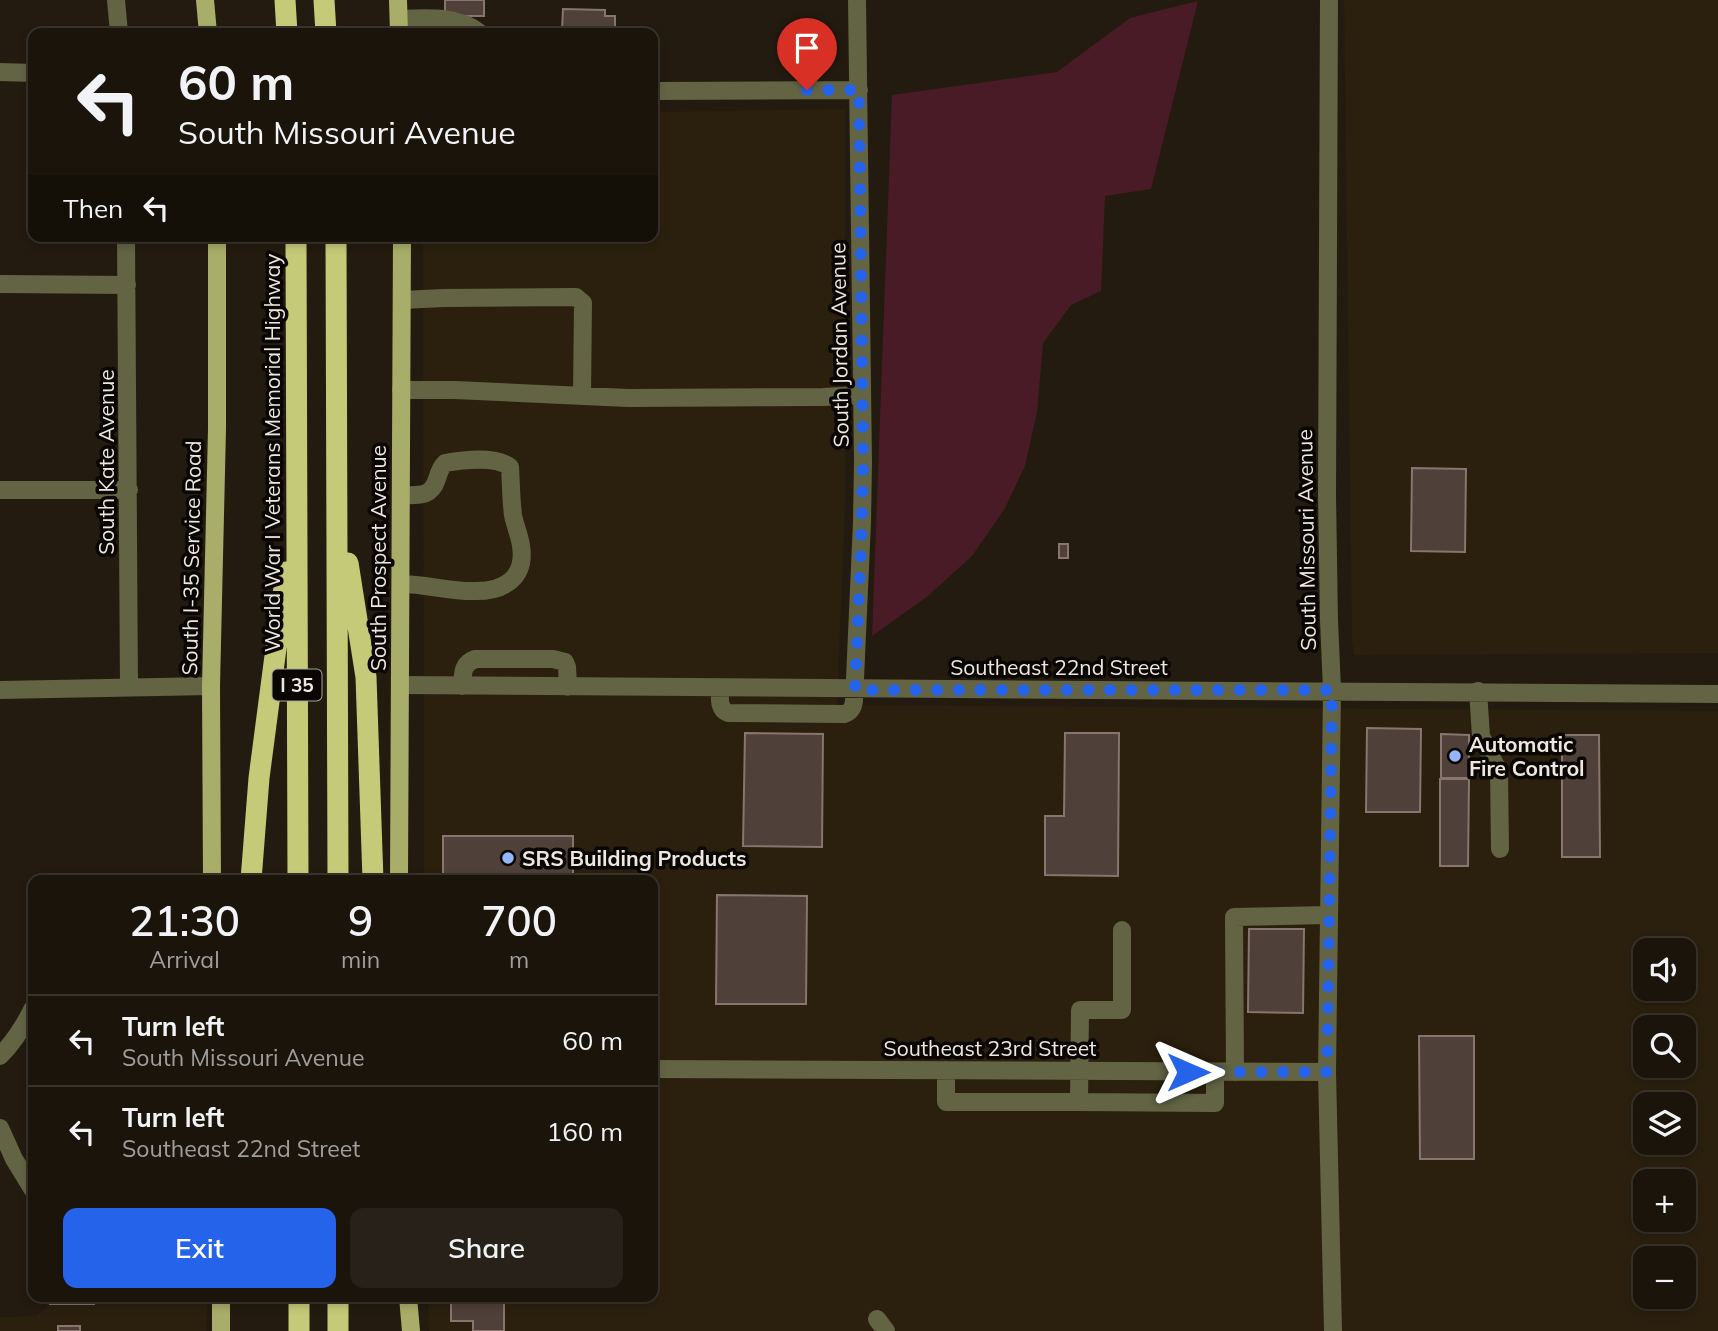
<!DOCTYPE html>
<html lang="en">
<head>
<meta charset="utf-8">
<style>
  body { margin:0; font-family:Mulish,sans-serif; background:#272119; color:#f1f3f6; height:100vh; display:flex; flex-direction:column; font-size:26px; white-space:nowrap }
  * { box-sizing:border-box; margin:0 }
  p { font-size:23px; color:#9f9e9d }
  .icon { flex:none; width:38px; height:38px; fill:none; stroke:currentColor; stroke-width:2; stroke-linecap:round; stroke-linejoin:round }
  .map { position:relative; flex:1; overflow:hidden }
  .panel { position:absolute; left:28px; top:875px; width:630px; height:427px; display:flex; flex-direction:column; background:#1a140b; border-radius:14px; box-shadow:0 4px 10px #0003,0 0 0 2px #38332c }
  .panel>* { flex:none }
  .banner { position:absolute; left:28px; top:28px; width:630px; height:214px; border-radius:14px; box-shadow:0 4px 10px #0003,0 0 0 2px #38332c; background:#1a140b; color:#f1f3f6; overflow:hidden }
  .controls { position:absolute; left:1633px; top:938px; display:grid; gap:14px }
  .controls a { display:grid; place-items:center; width:63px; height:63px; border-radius:14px; background:#1a140b; box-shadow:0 4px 10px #0003,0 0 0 2px #38332c; font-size:35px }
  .pin { position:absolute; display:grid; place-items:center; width:60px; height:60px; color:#fff; margin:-72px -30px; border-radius:50% 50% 50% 0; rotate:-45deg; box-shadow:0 0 7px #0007 }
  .pin .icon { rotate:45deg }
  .me { position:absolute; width:77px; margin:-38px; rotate:90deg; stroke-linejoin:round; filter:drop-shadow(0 0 5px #0008) }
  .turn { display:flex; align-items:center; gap:24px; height:147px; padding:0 35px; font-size:32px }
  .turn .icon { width:91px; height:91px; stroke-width:2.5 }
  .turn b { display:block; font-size:49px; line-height:60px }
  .then { display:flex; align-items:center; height:66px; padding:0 35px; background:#0003; gap:14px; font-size:26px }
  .eta { display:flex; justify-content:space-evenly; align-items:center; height:119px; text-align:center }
  .eta b { font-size:42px; font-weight:600; line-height:49px }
  .cta { display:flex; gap:14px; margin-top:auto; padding:14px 35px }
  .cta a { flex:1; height:80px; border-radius:14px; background:#2563eb; color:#fff; font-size:28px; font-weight:600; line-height:80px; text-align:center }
  .cta a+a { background:#272119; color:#f1f3f6 }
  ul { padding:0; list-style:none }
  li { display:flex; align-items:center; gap:21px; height:91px; padding:0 35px; border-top:2px solid #38332c }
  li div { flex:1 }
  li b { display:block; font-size:26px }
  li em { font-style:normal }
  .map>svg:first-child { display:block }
  .built { fill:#2b200e; fill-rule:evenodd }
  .green { fill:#491b26 }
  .building { fill:#4f4039; stroke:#87756e; stroke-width:2 }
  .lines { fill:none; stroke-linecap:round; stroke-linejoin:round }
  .minor { stroke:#626444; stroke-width:18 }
  .major { stroke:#a8ad69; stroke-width:18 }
  .highway { stroke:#c5ca78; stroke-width:21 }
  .route { stroke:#2563eb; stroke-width:12; stroke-dasharray:0 21.6 }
  .poi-dot { fill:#95b6fd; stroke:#090603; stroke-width:2.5 }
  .labels { text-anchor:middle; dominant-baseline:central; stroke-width:7; stroke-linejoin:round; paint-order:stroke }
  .shield { fill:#090603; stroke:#a9a49d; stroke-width:2 }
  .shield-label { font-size:19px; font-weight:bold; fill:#ede7df }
  .street-label { font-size:21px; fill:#ede7df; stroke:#090603 }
  .poi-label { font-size:21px; font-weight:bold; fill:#ede7df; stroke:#090603; text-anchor:start }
</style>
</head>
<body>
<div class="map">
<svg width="1718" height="1331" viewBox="0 0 1718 1331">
  <rect width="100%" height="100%" fill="#231b0f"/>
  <path class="built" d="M1344,0H1718V653L1354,655L1352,642Z
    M845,109V509L837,705L1718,711V1331H429L428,1297H653V880H424L423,236H653V112ZM1645,950H1684V989H1645ZM1645,1027H1684V1066H1645ZM1645,1104H1684V1143H1645ZM1645,1181H1684V1220H1645ZM1645,1258H1684V1297H1645Z
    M47,1297H208L206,1331H0V1317L36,1316L47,1308Z"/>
  <path class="green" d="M1198,1L1151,189L1105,196L1101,291L1071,305L1043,343L1037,412L1025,466L1004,510L972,556L928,596L872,636L892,95L1057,72L1130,18Z"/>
  <path class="building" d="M445,0H484V16H445Z
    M563,9L605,10V16H615V33H570V31H562Z
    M1412,468L1466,469L1465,552L1411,551Z
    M1059,544H1068V558H1059Z
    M1367,728L1421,729L1420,812H1366Z
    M745,733L823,734L822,847L743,846Z
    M1065,733H1119L1118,876L1045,875V816H1064Z
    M1441,734L1469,735V778H1441Z
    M1562,735H1599L1600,857H1562Z
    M1440,779H1469L1468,866H1440Z
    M443,836H573V879L443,880Z
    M717,895L807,896L806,1004H716Z
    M1249,929H1304L1303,1013L1248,1012Z
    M1419,1036H1474V1159H1420Z
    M50,1297H94V1304H50Z
    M451,1297H504V1331H473V1321H451Z
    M58,1326H80V1331H58Z"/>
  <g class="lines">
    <path class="minor" d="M116,0L119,33
      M1329,0L1327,495L1329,620L1332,690L1327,1072L1333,1331
      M399,19C426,18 457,15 480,33
      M0,72L33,73
      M653,91L859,90
      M126,236L129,687
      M0,284L127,285
      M402,300L444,298L576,297L583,303L582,396
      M401,390H455L628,398L823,397L862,395
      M0,490H129
      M401,584C426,584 451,592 476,591C504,591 526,578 521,546C520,536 515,526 513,515C511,500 511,483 510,467C496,456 462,460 445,463C440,468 439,473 437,479C431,498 418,495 401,495
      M401,685C840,690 1279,690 1718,694
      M462,686C463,673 462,664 475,659H553L565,662L567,667L568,687
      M720,688C720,698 718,709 728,713L844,714C851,712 853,708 854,701L862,522L863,462L857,0
      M0,690L211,686
      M1478,691L1481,736L1499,772L1500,849
      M1122,930V1010H1080L1079,1102L1215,1103V1072
      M0,1056C14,1042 24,1026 33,1008
      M653,1069L1327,1072
      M946,1070V1102H1079
      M1235,1072L1234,917L1329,915
      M0,1128L14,1159L33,1190
      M877,1319L886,1331"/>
    <path class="major" d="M205,0L208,33
      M398,0L399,33
      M212,880L211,686L217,429V236
      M399,880L402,236
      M408,1297L411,1331
      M221,1331V1297"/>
    <path class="highway" d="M285,0L287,33
      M324,0L326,33
      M296,236L298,880
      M336,236L338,880
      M348,563L366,677L373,880
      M251,880L259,778L286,572
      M299,1297V1331
      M338,1297V1331"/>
  </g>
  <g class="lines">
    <path class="route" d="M807,90H859L863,462L861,549L855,690H1332L1327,1072H1188"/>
  </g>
  <g class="poi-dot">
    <circle cx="1455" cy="756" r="7"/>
    <circle cx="508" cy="858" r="7"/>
  </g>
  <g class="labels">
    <rect class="shield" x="272.5" y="669.5" width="49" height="31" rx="5"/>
    <g class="shield-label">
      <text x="297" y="685">I 35</text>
    </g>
    <g class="street-label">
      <text transform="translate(839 345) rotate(-91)">South Jordan Avenue</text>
      <text transform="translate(272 453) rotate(-90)">World War I Veterans Memorial Highway</text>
      <text transform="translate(106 462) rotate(-90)">South Kate Avenue</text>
      <text transform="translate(1306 540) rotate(-91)">South Missouri Avenue</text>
      <text transform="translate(191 558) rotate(-89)">South I-35 Service Road</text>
      <text transform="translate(378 558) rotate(-90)">South Prospect Avenue</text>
      <text x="1059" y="667">Southeast 22nd Street</text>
      <text x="990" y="1048">Southeast 23rd Street</text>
    </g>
    <g class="poi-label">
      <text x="1469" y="744">Automatic<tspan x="1469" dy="24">Fire Control</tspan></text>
      <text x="522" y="858">SRS Building Products</text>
    </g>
  </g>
</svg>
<div class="controls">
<a><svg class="icon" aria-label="sound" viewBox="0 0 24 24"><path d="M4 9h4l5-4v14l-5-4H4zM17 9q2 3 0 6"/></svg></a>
<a><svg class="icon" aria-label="search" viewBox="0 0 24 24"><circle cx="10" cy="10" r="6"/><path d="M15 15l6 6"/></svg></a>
<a><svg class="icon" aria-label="layers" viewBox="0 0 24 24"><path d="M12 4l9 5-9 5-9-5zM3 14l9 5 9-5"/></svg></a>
<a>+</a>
<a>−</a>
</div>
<div class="pin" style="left:807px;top:90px;background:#d93025"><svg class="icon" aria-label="arrive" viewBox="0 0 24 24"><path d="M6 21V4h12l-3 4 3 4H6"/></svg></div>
<svg class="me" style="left:1188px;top:1072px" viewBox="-20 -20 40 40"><path d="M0-17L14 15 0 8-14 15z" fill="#2563eb" stroke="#fff" stroke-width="4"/></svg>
<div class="banner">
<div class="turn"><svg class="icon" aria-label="left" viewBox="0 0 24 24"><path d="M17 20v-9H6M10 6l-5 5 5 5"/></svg><div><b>60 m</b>South Missouri Avenue</div></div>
<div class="then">Then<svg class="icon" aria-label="left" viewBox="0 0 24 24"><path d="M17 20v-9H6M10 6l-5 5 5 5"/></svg></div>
</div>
<section class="panel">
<div class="eta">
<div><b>21:30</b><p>Arrival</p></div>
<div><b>9</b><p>min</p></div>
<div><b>700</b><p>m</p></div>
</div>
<ul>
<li><svg class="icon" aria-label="left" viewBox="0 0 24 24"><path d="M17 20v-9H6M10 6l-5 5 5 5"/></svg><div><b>Turn left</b><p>South Missouri Avenue</p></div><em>60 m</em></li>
<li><svg class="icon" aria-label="left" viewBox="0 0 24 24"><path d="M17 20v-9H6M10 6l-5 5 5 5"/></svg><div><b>Turn left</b><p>Southeast 22nd Street</p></div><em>160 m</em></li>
</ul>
<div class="cta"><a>Exit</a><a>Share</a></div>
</section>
</div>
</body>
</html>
